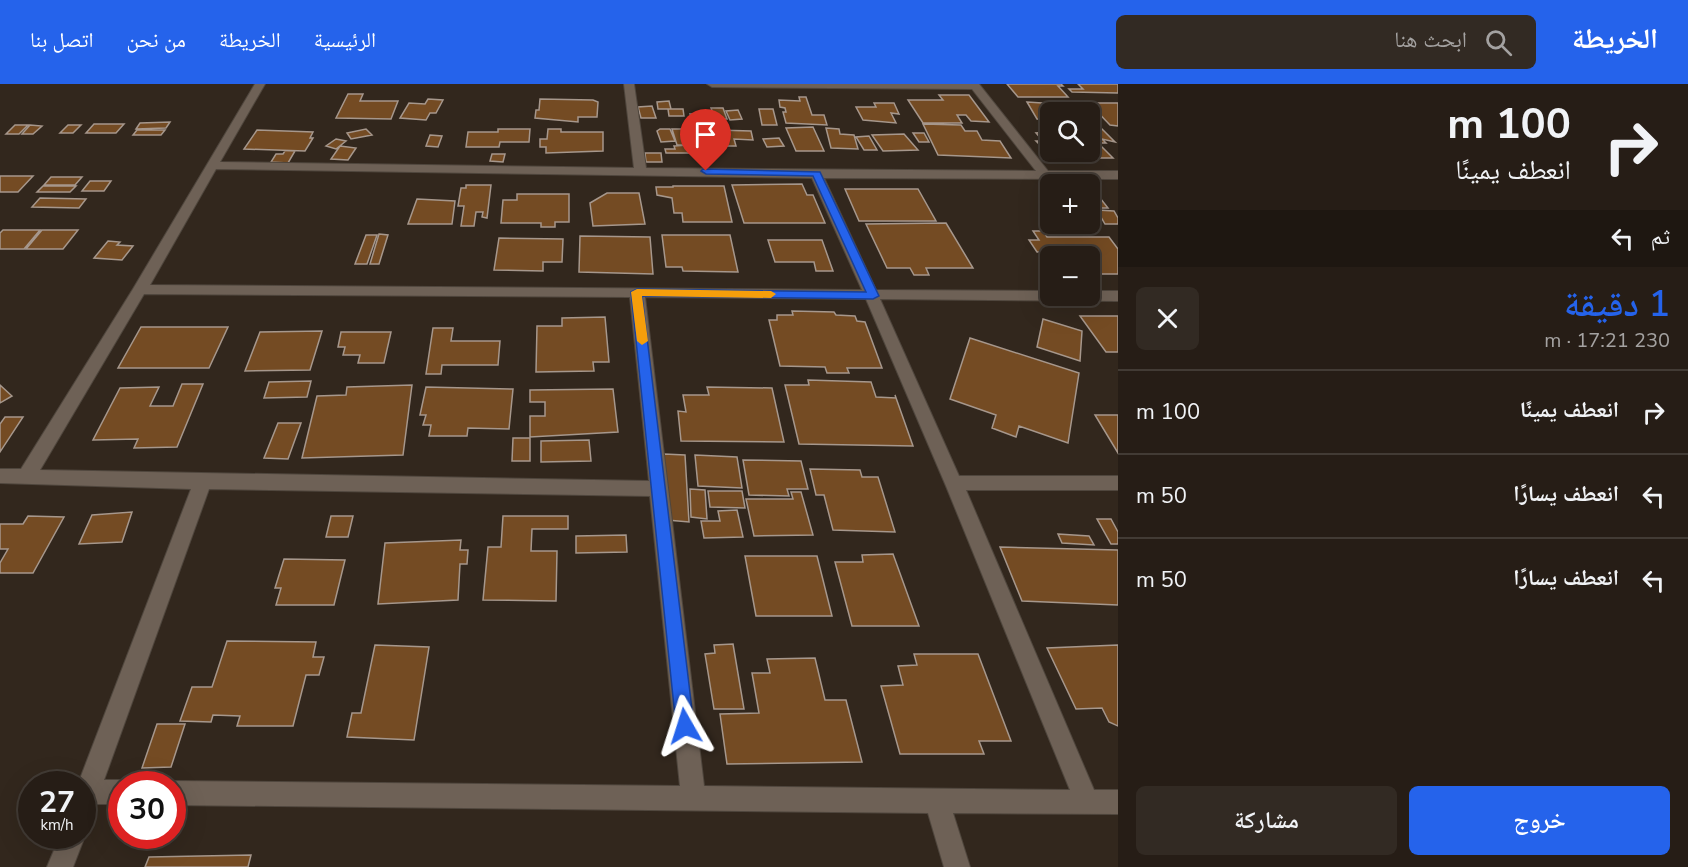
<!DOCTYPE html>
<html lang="ar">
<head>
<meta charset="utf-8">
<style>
  body { margin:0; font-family:"Nunito Sans","Noto Naskh Arabic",sans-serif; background:#322a23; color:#f1f3f6; direction:rtl; height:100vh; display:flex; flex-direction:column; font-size:22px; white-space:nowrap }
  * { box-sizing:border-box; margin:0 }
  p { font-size:20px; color:#a4a2a1 }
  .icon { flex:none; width:33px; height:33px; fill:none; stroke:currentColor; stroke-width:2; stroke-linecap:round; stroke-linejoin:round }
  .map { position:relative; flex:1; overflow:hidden; direction:ltr }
  .sheet { display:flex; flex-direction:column; background:#261d16; width:570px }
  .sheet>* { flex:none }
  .hud { background:#261d16; color:#f1f3f6; overflow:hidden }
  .controls { position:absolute; left:1040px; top:18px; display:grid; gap:12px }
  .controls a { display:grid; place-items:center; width:60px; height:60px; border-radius:9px; background:#261d16; box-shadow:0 6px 24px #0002,0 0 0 2px #423b35; font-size:30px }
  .speed { position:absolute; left:18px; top:687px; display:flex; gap:12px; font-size:30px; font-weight:700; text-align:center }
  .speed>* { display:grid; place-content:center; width:78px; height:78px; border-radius:50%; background:#261d16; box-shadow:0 6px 24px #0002,0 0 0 2px #423b35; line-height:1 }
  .speed small { font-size:15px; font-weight:400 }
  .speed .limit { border:9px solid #d22; background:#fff; color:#111 }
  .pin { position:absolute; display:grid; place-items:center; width:51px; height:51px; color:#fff; margin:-62px -26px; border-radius:50% 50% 50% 0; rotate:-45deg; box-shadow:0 0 6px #0007 }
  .pin .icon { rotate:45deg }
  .me { position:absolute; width:66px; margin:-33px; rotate:354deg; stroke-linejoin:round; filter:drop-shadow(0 0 4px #0008) }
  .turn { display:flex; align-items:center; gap:21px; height:126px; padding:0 18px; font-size:27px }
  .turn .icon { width:78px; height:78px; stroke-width:2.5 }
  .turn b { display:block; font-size:42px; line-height:51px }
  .then { display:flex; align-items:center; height:57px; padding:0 18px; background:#0003; gap:12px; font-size:22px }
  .round { display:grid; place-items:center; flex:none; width:63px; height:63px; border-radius:9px; background:#322a23 }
  .summary { display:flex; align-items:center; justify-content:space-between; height:102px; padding:0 18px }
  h1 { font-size:36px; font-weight:600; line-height:45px; color:#2563eb }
  .primary-button { display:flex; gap:12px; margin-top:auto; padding:12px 18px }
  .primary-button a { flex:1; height:69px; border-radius:9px; background:#2563eb; color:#fff; font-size:24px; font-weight:600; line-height:69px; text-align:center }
  .primary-button a+a { background:#322a23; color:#f1f3f6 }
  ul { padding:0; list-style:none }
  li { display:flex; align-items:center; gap:18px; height:84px; padding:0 18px; border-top:2px solid #423b35 }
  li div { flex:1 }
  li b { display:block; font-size:22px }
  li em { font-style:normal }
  header { display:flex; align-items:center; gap:36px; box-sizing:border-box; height:84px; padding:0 30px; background:#2563eb; color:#fff }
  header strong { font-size:28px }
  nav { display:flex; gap:33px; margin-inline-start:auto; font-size:21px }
  .search { width:420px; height:54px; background:#322a23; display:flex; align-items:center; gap:15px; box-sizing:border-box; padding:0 21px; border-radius:9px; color:#a4a2a1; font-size:22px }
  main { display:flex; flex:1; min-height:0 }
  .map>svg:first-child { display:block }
  .building { fill:#744b23; stroke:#a6978c; stroke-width:1.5 }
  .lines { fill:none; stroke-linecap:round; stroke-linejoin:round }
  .minor-casing { stroke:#4f463d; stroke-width:2 }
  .minor { fill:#6e6156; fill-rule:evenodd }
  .route { fill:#2563eb; stroke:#184099; stroke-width:1.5 }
  .slow { fill:#f59e0b }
</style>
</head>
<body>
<header>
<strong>الخريطة</strong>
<div class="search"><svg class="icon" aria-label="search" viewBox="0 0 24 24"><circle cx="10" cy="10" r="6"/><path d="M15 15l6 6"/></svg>ابحث هنا</div>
<nav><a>الرئيسية</a><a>الخريطة</a><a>من نحن</a><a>اتصل بنا</a></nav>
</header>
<main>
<section class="sheet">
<div class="hud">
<div class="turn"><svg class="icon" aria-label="right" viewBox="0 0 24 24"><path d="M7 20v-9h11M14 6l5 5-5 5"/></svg><div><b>100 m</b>انعطف يمينًا</div></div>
<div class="then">ثم<svg class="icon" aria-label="left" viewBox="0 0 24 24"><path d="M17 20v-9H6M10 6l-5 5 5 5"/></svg></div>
</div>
<div class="summary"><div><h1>1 دقيقة</h1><p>230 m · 17:21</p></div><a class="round"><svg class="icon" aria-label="close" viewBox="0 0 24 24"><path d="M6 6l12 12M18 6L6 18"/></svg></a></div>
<ul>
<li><svg class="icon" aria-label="right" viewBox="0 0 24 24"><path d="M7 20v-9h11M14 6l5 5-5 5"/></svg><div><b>انعطف يمينًا</b></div><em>100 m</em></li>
<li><svg class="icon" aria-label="left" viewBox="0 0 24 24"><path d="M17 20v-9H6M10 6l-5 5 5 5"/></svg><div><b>انعطف يسارًا</b></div><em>50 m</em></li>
<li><svg class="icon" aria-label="left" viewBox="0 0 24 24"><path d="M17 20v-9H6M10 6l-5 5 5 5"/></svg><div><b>انعطف يسارًا</b></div><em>50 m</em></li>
</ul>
<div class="primary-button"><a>خروج</a><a>مشاركة</a></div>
</section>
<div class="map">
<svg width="1118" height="783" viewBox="0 0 1118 783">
  <rect width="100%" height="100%" fill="#32271d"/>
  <path class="building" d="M1007,0H1061L1063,2H1058L1068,13H1018Z
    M1078,0H1118V9L1072,8L1069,5H1083Z
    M348,10H363L360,17H398L391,35L336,34Z
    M939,11H969L989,38L971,37L966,31H957L962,39H923L908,16H943Z
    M799,13H806L812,31H824L827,41L786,39L783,28H786L785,24L780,23L779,16L800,17Z
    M428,15L443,16L436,29H430L426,36L400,34L409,19L425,20Z
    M540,15L593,16L598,18L597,33H578V38L535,34L536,26H539Z
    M669,17L671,25H658L657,18Z
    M1027,18L1073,21L1079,28H1050V36L1037,35Z
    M874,19H894L899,30L891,29L896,39L863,36L856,23H876Z
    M1089,19H1118V42L1110,41Z
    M652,22L656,34H641L638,23Z
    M711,24H723L727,35H715Z
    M668,25H683L684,32H669Z
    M759,25H773L777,41H762Z
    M738,26L742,35L730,36L726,27Z
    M690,30H706L709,38H693Z
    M170,38L166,44L136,45L140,39Z
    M94,40H124L116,49H86Z
    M923,40L961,41L965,47H977L982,56L1000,57L1011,74L938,71Z
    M15,41H28L19,50H6Z
    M30,41L42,42L33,50H22Z
    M68,41H81L73,49H60Z
    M813,43L824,67H796L786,44Z
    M826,44L839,45L840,50L854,51L858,65L831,64Z
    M366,45L372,51L351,55L347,49Z
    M498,45H530L529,58H500L499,63H466L468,48H498Z
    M548,45H561V48H603V67L546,69V63H540V55H547Z
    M660,45H670L675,57L661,58L657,47Z
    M672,45H696L698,53H691L693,61H677Z
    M1089,45H1102L1115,58L1102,55L1106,59H1101Z
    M137,46H165L161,51H133Z
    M257,46L313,48L310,54H313L305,67L244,65Z
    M716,46L751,47L753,56L734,55L736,62H719Z
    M1050,48V62H1041L1036,57H1043L1036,49Z
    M913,49H924L929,58H919Z
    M1089,49L1098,58H1094L1098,63H1102L1113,74H1095L1088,68Z
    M904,50L918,66L883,67L872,51Z
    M430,51L442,52L438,63L426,62Z
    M869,52L877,66H864L856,53Z
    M779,54L784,62L767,63L763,55Z
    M336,55L346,57L336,65L326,62Z
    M689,61L691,69H666L665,65H675L674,62Z
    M340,62L356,64L348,76L331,75Z
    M285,67H295L288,79L271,78L276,70H283Z
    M1051,68H1078L1081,73L1054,72Z
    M645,69H661L662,78H646Z
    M492,70H505L503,78L490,77Z
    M0,92H33L18,108H0Z
    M51,93H82L75,101H44Z
    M90,97H111L104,107H82Z
    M802,100L807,111H813L825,139H744L732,101Z
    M466,101H491L487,134L482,133L483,128H476L474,142H461L464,122H458L461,104H466Z
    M43,102H76L70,108H37Z
    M673,102H724L732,138H683L682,129H674L672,114L657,111L656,103H673Z
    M845,105H918L936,137H859Z
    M1089,105H1093L1108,124H1094L1089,117Z
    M607,109H639L645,140L593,142L590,119Z
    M517,110H569V138H555V143H541V139H501L503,116H517Z
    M40,114L86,115L79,124L32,123Z
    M417,115L455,117L452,140H408Z
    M1097,126L1114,127L1118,134V140H1105Z
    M946,139L973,184H926L929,191H914L910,184H887L866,140Z
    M3,146H40L24,165H0V149Z
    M42,146H78L63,165H26Z
    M1033,147H1043L1047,153H1109L1118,165V190H1089V172H1051L1047,168H1037L1029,156H1039Z
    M379,150L388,151L379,180H370Z
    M366,151H377L367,180H355Z
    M662,151H730L738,188L683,187L682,183H666Z
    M580,152L650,153L653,190L579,188Z
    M499,154L563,155L562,178H543V187L494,186Z
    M768,156H822L833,187H816L814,178H775Z
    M108,157L120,158L117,161L133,162L122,176L94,174Z
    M792,227L834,228L836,231L855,232L857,237L865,238L882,284H847L849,289H827L825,283L780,282L769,236H777V231H793Z
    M1080,232H1118V268H1106Z
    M605,233L609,278H593L594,287L536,288L537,242H562V234Z
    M1043,235L1082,247L1080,277L1037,263Z
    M141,243H228L209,284H118Z
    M433,244H453L451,257H500L498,281H442L441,290H426Z
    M322,247L310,286L245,287L260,248Z
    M341,248H391L384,279H358L360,271H343L345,263H338Z
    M970,254L1079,289L1068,359L1019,342L1016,353L992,344L996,331L950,315Z
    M808,296L871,298L876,313L896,314L895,311L913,362L799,360L785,301H809Z
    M311,297L307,313L264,314L269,298Z
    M182,300H203L177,363L134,364L138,355L93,356L120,304L159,303L150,322H173Z
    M0,301L12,312L0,319Z
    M412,301L403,371L302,374L317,312L346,311L347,303Z
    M426,303L513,305L509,345L468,344L467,352H429L431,341H423L426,331H420Z
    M707,303L772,304L784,358L681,357L678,327L686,328L683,311H709Z
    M613,305L618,348L530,353V332H545V318H530V306Z
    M1095,331H1118V369Z
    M5,333H23L0,368V340Z
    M278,339H301L288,375L264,374Z
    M513,354H530V377H512Z
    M589,356L591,377L541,378V357Z
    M664,370L685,371L689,438L667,436Z
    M695,371L737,373L742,404L698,402Z
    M743,376L801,377L808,405H787L789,412L749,411Z
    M810,385L860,386L862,393H878L895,448L833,446L824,411H816Z
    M690,405L705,406L707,435L691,433Z
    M708,407H742L745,424L710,423Z
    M791,408H801L813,451L754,452L746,415H793Z
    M737,426L743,453L704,454L701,437H720L718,427Z
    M132,428L122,458L79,460L92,431Z
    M28,432L64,433L33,489H0V479L8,465H0V440H23Z
    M331,432H353L348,453H326Z
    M503,432H568V445H532L531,467H557L556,517L483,516L488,463H501Z
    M1097,435H1111L1118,448V460H1111Z
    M1058,450L1089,452L1094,461L1062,459Z
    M626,451L627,468L576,469V452Z
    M461,456L460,466H468L467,480H460L458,516L378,520L385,459Z
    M1000,463L1118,466V521L1022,517Z
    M893,470L919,542H852L835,478H863L862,471Z
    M745,472H817L832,532H756Z
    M284,475L345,476L334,521H276L281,504H275Z
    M227,557L316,558L313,573H324L319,591H306L293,642H237L240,632L213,631L211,638L180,637L192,603H212Z
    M733,560L744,625H714L705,570L715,569L714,561Z
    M375,561L429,563L414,656L347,653L352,629H361Z
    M1118,561V642L1109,638L1102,624L1076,625L1047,564Z
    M914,570H978L1011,657H979L984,670H900L881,602L903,601L898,582L917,581Z
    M815,574L825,616H846L862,678L727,680L720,630L759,629L752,589H770L767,575Z
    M157,640H185L171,683L142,684Z
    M251,771L248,783H145L149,773Z"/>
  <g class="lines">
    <g class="minor-casing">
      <path id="minor" d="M255,0H265L220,78L634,84L624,0H634L646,84L1036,87L972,5L712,3L707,0H979L1048,87H1118V95L824,94L876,206L1050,207V212H1089V207H1118V217L880,215L959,392H1118V406H966L1094,706H1118V730L953,729L970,783H944L928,729L172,721V700H163L172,697L680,702L650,412L209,405L104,696H122L131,700H122V720H95L91,732L82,735V700H78L191,405L0,399V385H21L133,205ZM216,85L812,94L862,206L150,201ZM144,210L630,213L649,397L40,386ZM645,213L866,215L946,402L1070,706L704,702Z
        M82,747L85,752L73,783H47L60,752H82Z"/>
    </g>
    <use href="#minor" class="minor"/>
  </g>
  <path class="route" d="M703,85L820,88L879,212L873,215L642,212L694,642L691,648L685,651L679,648L676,642L631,208L637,205L866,208L813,92L706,90L701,87Z"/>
  <path class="slow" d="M637,205L771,207L776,210L771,214L642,212L648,257L642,261L637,257L631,208Z"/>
</svg>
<div class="controls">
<a><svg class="icon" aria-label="search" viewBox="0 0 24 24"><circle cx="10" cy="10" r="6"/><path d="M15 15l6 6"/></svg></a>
<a>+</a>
<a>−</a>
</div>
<div class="speed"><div>27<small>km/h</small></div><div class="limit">30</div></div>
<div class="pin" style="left:706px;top:87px;background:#d93025"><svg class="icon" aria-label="arrive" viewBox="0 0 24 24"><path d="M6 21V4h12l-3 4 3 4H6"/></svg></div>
<svg class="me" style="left:685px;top:642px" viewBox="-20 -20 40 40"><path d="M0-17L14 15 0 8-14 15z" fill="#2563eb" stroke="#fff" stroke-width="4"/></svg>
</div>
</main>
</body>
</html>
